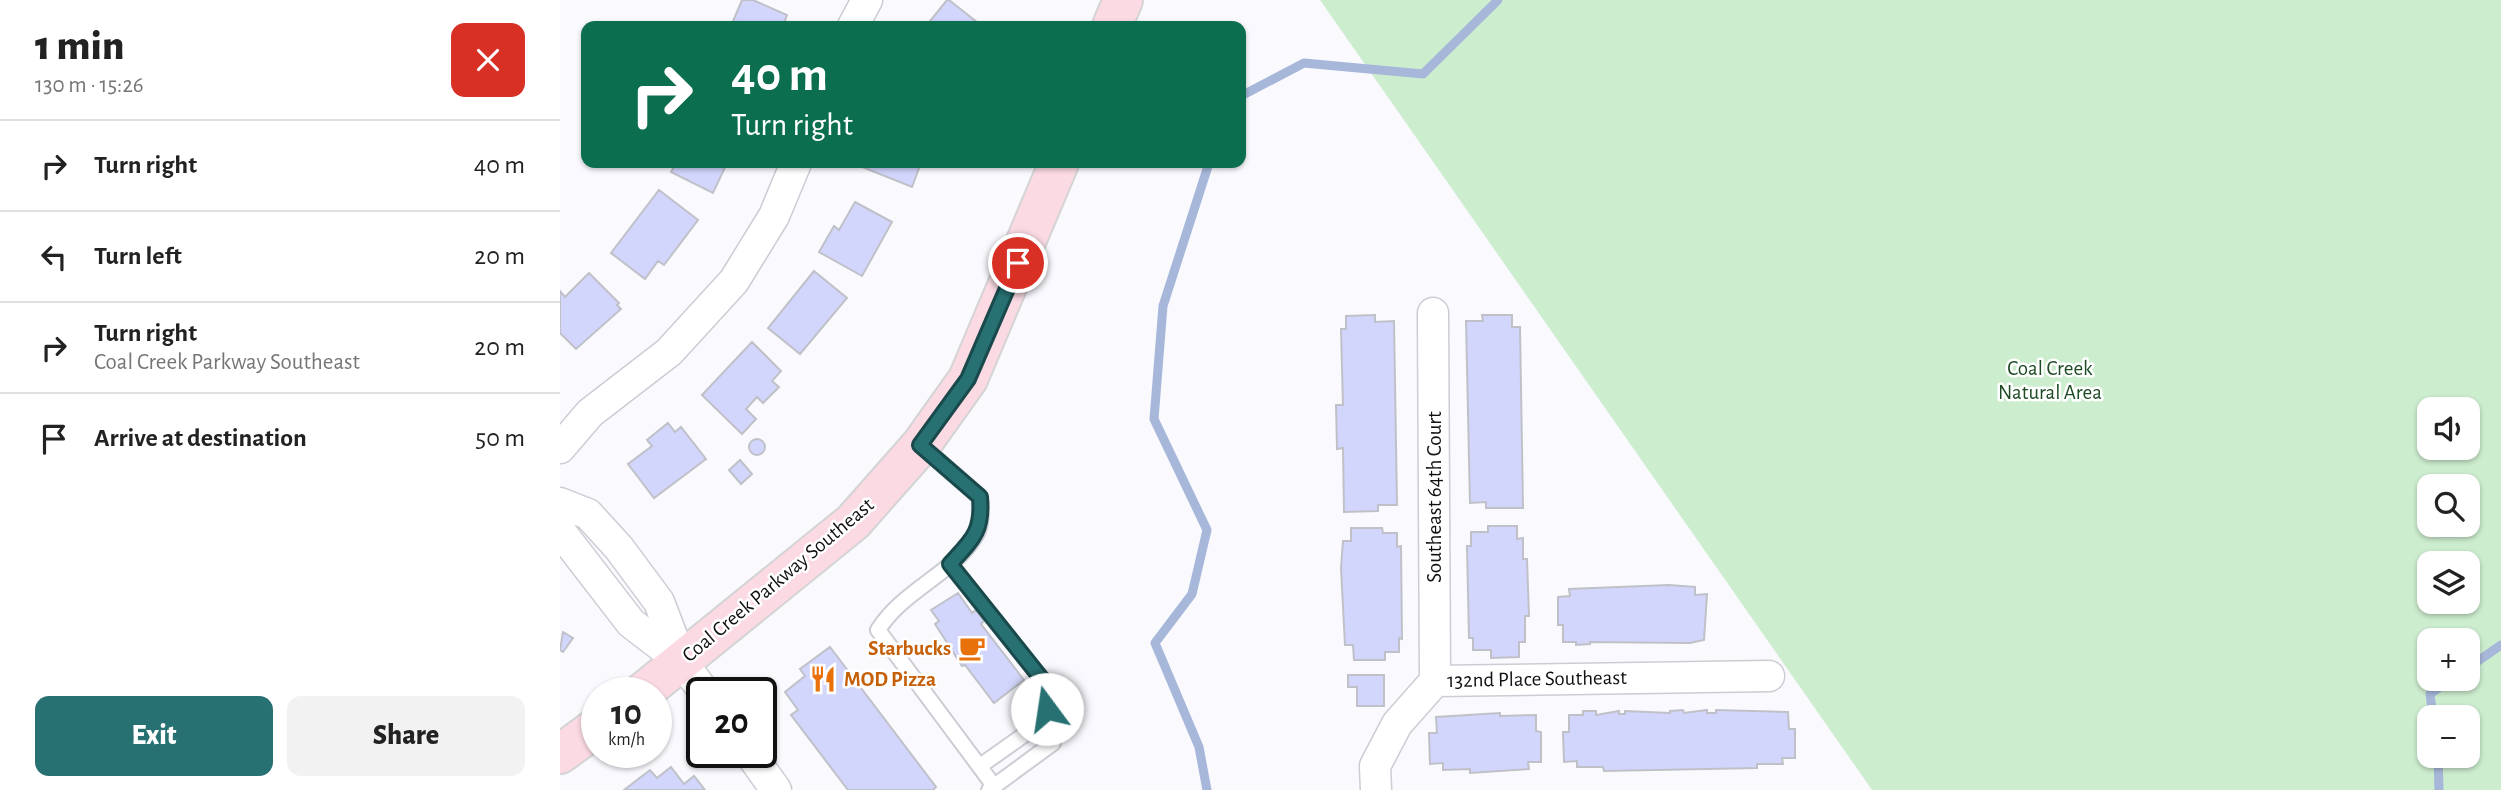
<!DOCTYPE html>
<html lang="en">
<head>
<meta charset="utf-8">
<style>
  body { margin:0; font-family:"Alegreya Sans",sans-serif; background:#f2f2f2; color:#222; height:100vh; display:flex; flex-direction:column; font-size:26px; white-space:nowrap }
  * { box-sizing:border-box; margin:0 }
  p { font-size:23px; color:#767676 }
  .icon { flex:none; width:38px; height:38px; fill:none; stroke:currentColor; stroke-width:2; stroke-linecap:round; stroke-linejoin:round }
  .map { position:relative; flex:1; overflow:hidden }
  .panel { display:flex; flex-direction:column; background:#fff; width:560px }
  .panel>* { flex:none }
  .guide { position:absolute; left:21px; top:21px; width:665px; height:147px; border-radius:14px; box-shadow:0 2px 5px #0004; background:#0b6e4f; color:#fff; overflow:hidden }
  .tools { position:absolute; left:1857px; top:397px; display:grid; gap:14px }
  .tools a { display:grid; place-items:center; width:63px; height:63px; border-radius:14px; background:#fff; box-shadow:0 2px 5px #0004; font-size:35px }
  .speed { position:absolute; left:21px; top:677px; display:flex; gap:14px; font-size:35px; font-weight:700; text-align:center }
  .speed>* { display:grid; place-content:center; width:91px; height:91px; border-radius:50%; background:#fff; box-shadow:0 2px 5px #0004; line-height:1 }
  .speed small { font-size:18px; font-weight:400 }
  .speed .limit { border:4px solid #111; border-radius:10px; background:#fff; color:#111 }
  .pin { position:absolute; display:grid; place-items:center; width:60px; height:60px; color:#fff; margin:-30px; border:4px solid #fff; border-radius:50%; box-shadow:0 2px 7px #0007 }
  .me { position:absolute; width:77px; margin:-38px; rotate:346deg; stroke-linejoin:round; filter:drop-shadow(0 0 5px #0008) }
  .turn { display:flex; align-items:center; gap:24px; height:147px; padding:0 35px; font-size:32px }
  .turn .icon { width:91px; height:91px; stroke-width:2.5 }
  .turn b { display:block; font-size:49px; line-height:60px }
  .round { display:grid; place-items:center; flex:none; width:74px; height:74px; border-radius:14px; background:#f2f2f2 }
  .overview { display:flex; align-items:center; justify-content:space-between; height:119px; padding:0 35px }
  h1 { font-size:42px; font-weight:800; line-height:52px }
  .action { display:flex; gap:14px; margin-top:auto; padding:14px 35px }
  .action a { flex:1; height:80px; border-radius:14px; background:#277173; color:#fff; font-size:28px; font-weight:800; line-height:80px; text-align:center }
  .action a+a { background:#f2f2f2; color:#222 }
  ul { padding:0; list-style:none }
  li { display:flex; align-items:center; gap:21px; height:91px; padding:0 35px; border-top:2px solid #e0e0e0 }
  li div { flex:1 }
  li b { display:block; font-size:26px }
  li em { font-style:normal }
  main { display:flex; flex:1; min-height:0 }
  .map>svg:first-child { display:block }
  .green { fill:#cdedcf; fill-rule:evenodd }
  .lines { fill:none; stroke-linecap:round; stroke-linejoin:round }
  .stream { stroke:#a6b7d9; stroke-width:9 }
  .building { fill:#d2d6fc; stroke:#c0c1c8; stroke-width:2 }
  .lane-casing { stroke:#cccdd4; stroke-width:18 }
  .street-casing { stroke:#cccdd4; stroke-width:33 }
  .primary-casing { stroke:#d4d4d5; stroke-width:42 }
  .lane { stroke:#fff; stroke-width:14 }
  .street { stroke:#fff; stroke-width:30 }
  .primary { stroke:#fbdae3; stroke-width:38 }
  .route-casing { stroke:#19494b; stroke-width:18 }
  .route { stroke:#277173; stroke-width:12 }
  .labels { text-anchor:middle; dominant-baseline:central; stroke-width:5; stroke-linejoin:round; paint-order:stroke }
  .park-label { font-size:21px; fill:#1d4b24; stroke:#fff }
  .street-label { font-size:21px; fill:#111114; stroke:#fff }
  .food-label { font-size:21px; font-weight:bold; fill:#c56008; stroke:#fff; text-anchor:end }
</style>
</head>
<body>
<main>
<section class="panel">
<div class="overview"><div><h1>1 min</h1><p>130 m · 15:26</p></div><a class="round" style="background:#d93025;color:#fff"><svg class="icon" aria-label="close" viewBox="0 0 24 24"><path d="M6 6l12 12M18 6L6 18"/></svg></a></div>
<ul>
<li><svg class="icon" aria-label="right" viewBox="0 0 24 24"><path d="M7 20v-9h11M14 6l5 5-5 5"/></svg><div><b>Turn right</b></div><em>40 m</em></li>
<li><svg class="icon" aria-label="left" viewBox="0 0 24 24"><path d="M17 20v-9H6M10 6l-5 5 5 5"/></svg><div><b>Turn left</b></div><em>20 m</em></li>
<li><svg class="icon" aria-label="right" viewBox="0 0 24 24"><path d="M7 20v-9h11M14 6l5 5-5 5"/></svg><div><b>Turn right</b><p>Coal Creek Parkway Southeast</p></div><em>20 m</em></li>
<li><svg class="icon" aria-label="arrive" viewBox="0 0 24 24"><path d="M6 21V4h12l-3 4 3 4H6"/></svg><div><b>Arrive at destination</b></div><em>50 m</em></li>
</ul>
<div class="action"><a>Exit</a><a>Share</a></div>
</section>
<div class="map">
<svg width="1941" height="790" viewBox="0 0 1941 790">
  <rect width="100%" height="100%" fill="#f9f9fe"/>
  <path class="green" d="M760,0H1941V790H1312ZM1869,410H1908V448H1869ZM1869,486H1908V525H1869ZM1869,564H1908V602H1869ZM1869,640H1908V679H1869ZM1869,718H1908V756H1869Z"/>
  <g class="lines">
    <path class="stream" d="M681,96L744,63L863,74L938,0
      M1908,668L1941,645
      M1873,718L1870,694L1891,679
      M1878,756L1879,790
      M647,790L639,747L595,643L632,594L647,530L594,419L603,306L649,163"/>
  </g>
  <path class="building" d="M182,0H193L227,15L223,26H171Z
    M387,0H389L422,26H366Z
    M116,163H167L153,193L111,172Z
    M304,163H361L352,187L302,167Z
    M99,190L138,220L104,265L98,261L85,279L51,253Z
    M295,202L332,222L302,276L259,252L274,226L279,230Z
    M254,271L287,298L240,354L208,328Z
    M29,273L59,303L57,305L61,309L16,349L0,333V291L5,297Z
    M815,315V322L834,321L837,505H818V511L784,512L783,448L777,449L776,405H783L781,329H786V316Z
    M922,315H952V327H960L963,508H926V502L910,503L906,321H923Z
    M192,342L221,371L212,381L219,387L203,403L197,397L186,409L196,419L182,434L142,395Z
    M108,423L115,432L121,427L146,459L94,498L68,464L92,446L87,440Z
    M189 447a8 8 0 1 1 16 0a8 8 0 1 1-16 0Z
    M180,460L192,474L181,484L169,470Z
    M928,526H957V539L963,538V559H967L969,616H965V642H959V657L931,658V650H913V638H909L907,546H911V532H928Z
    M791,528H822L823,533H837V547L841,546L842,639L839,638V652H825V660H794L793,645H785L781,568L783,541H791Z
    M1109,585L1135,587V595L1147,594L1144,640L1130,643L1030,642V644L1016,645V642H1003V625H998V597L1010,596L1009,589Z
    M398,593L412,613L416,610L424,621L421,624L464,680L434,703L405,665L402,666L375,624L379,621L371,610Z
    M3,632L13,638L3,652L0,650Z
    M270,647L376,787L373,790H288L231,715L238,710L225,692L245,676L240,669Z
    M788,675H824V706H797V687H788Z
    M1123,710L1124,713L1147,710V713H1156V710L1228,712L1229,729H1235V758H1222L1223,764H1197V768L1044,771L1043,767H1017V761L1004,762L1003,732H1009V715H1023V711H1036V715L1059,711V714H1065V711L1110,713V711Z
    M940,713V716L976,715V731L981,732V762H968L969,769L910,773V769L883,770V763L870,764L869,733H877L876,717Z
    M111,767L124,784L134,776L145,790H64L90,770L97,778Z"/>
  <g class="lines">
    <g class="lane-casing">
      <path id="lane" d="M362,446L420,497C421,509 422,524 416,535C393,574 343,590 318,630L434,786
        M390,564L485,683L487,709L471,730L420,766
        M429,790L493,743"/>
    </g>
    <g class="street-casing">
      <path id="street" d="M293,26L307,0
        M873,313L875,681
        M0,448L30,413L109,352L174,281L214,216L236,163
        M0,503L28,514L59,548L99,602L122,662
        M0,531L71,623L122,662L145,693
        M189,752L216,790
        M816,790L815,766L837,724L875,681L1209,676"/>
    </g>
    <g class="primary-casing">
      <path id="primary" d="M552,26L563,0
        M82,693L293,522L361,445L408,379L499,163
        M0,754L37,727"/>
    </g>
    <use href="#lane" class="lane"/>
    <use href="#street" class="street"/>
    <use href="#primary" class="primary"/>
  </g>
  <g class="lines">
    <g class="route-casing">
      <path id="route" d="M458,263L408,379L360,445L420,497C423,532 412,540 390,564L485,683L487,709"/>
    </g>
    <use href="#route" class="route"/>
  </g>
  <defs>
    <g id="cafe-bare" transform="scale(2.1)"><path d="M-5.5-4.5H6V0H3Q3 3.5 0 3.5H-2.5Q-5.5 3.5-5.5 0ZM3-3.2v2h1.7v-2ZM-6 4.5H4V6H-6Z" fill="#e8710a" stroke="#fff" stroke-width="2.5" paint-order="stroke"/></g>
    <g id="restaurant-bare" transform="scale(2.1)"><path d="M-5-6h1v4h1v-4h1v4h1v-4h1v5L-1.5 .5V6h-2V.5L-5-1ZM5-6V6H3V1.5H1.5Q1.5-4 5-6Z" fill="#e8710a" stroke="#fff" stroke-width="2.5" paint-order="stroke"/></g>
  </defs>
  <g fill-rule="evenodd">
    <use href="#cafe-bare" x="412" y="648"/>
    <use href="#restaurant-bare" x="263" y="679"/>
  </g>
  <g class="labels">
    <g class="park-label">
      <text x="1490" y="368">Coal Creek<tspan x="1490" dy="24">Natural Area</tspan></text>
    </g>
    <g class="street-label">
      <text transform="translate(874 497) rotate(-90)">Southeast 64th Court</text>
      <text transform="translate(218 580) rotate(-40)">Coal Creek Parkway Southeast</text>
      <text transform="translate(977 679) rotate(-1)">132nd Place Southeast</text>
    </g>
    <g class="food-label">
      <text x="391" y="648">Starbucks</text>
      <text x="284" y="679" text-anchor="start">MOD Pizza</text>
    </g>
  </g>
</svg>
<div class="tools">
<a><svg class="icon" aria-label="sound" viewBox="0 0 24 24"><path d="M4 9h4l5-4v14l-5-4H4zM17 9q2 3 0 6"/></svg></a>
<a><svg class="icon" aria-label="search" viewBox="0 0 24 24"><circle cx="10" cy="10" r="6"/><path d="M15 15l6 6"/></svg></a>
<a><svg class="icon" aria-label="layers" viewBox="0 0 24 24"><path d="M12 4l9 5-9 5-9-5zM3 14l9 5 9-5"/></svg></a>
<a>+</a>
<a>−</a>
</div>
<div class="speed"><div>10<small>km/h</small></div><div class="limit">20</div></div>
<div class="pin" style="left:458px;top:263px;background:#d93025"><svg class="icon" aria-label="arrive" viewBox="0 0 24 24"><path d="M6 21V4h12l-3 4 3 4H6"/></svg></div>
<svg class="me" style="left:487px;top:709px" viewBox="-20 -20 40 40"><circle r="19" fill="#fff"/><path d="M0-13L10 11 0 6-10 11z" fill="#277173"/></svg>
<div class="guide">
<div class="turn"><svg class="icon" aria-label="right" viewBox="0 0 24 24"><path d="M7 20v-9h11M14 6l5 5-5 5"/></svg><div><b>40 m</b>Turn right</div></div>
</div>
</div>
</main>
</body>
</html>
